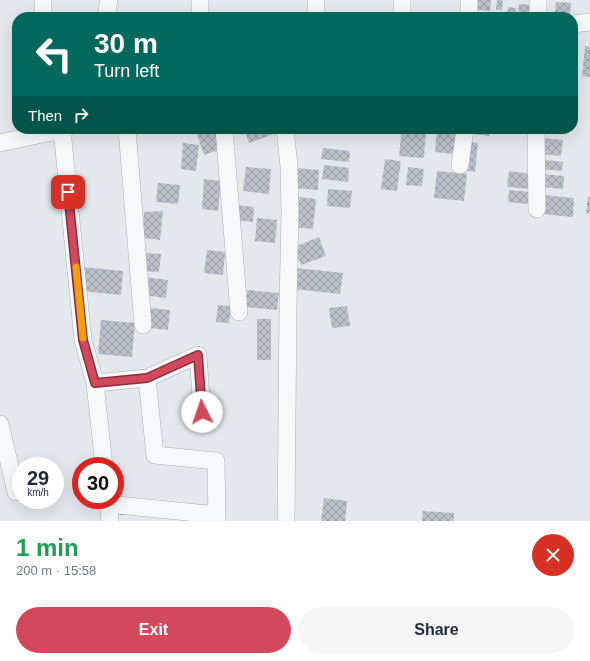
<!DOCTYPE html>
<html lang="en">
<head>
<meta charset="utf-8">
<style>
  body { margin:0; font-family:Arial,sans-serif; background:#f6f6f7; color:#1f2937; height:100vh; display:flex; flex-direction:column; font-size:15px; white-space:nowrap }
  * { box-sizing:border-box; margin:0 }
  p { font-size:13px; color:#747a83 }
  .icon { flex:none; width:22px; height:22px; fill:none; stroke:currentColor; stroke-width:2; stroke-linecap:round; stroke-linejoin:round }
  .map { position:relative; height:521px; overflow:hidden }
  .side { display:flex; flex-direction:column; background:#fff; flex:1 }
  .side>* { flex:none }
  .hud { position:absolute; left:12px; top:12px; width:566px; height:122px; border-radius:16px; box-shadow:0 4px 16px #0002; background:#00695c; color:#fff; overflow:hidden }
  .speed { position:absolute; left:12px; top:457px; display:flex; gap:8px; font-size:20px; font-weight:700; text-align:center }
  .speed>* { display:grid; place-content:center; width:52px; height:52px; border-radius:50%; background:#fff; box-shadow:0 4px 16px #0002; line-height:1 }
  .speed small { font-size:10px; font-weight:400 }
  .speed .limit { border:6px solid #d22; background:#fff; color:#111 }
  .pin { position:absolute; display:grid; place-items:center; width:34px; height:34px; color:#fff; margin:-17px; border-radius:8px; box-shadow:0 2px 6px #0006 }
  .me { position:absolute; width:44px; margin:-22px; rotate:356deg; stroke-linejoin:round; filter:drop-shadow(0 0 3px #0008) }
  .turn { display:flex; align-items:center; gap:14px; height:84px; padding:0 16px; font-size:18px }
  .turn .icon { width:52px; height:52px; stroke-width:2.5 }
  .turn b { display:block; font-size:28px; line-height:34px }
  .then { display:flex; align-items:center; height:38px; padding:0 16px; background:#0003; gap:8px; font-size:15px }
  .round { display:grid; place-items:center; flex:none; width:42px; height:42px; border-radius:21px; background:#f6f6f7 }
  .summary { display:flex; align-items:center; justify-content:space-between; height:68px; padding:0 16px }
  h1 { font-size:24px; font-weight:700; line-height:30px; color:#1e9e55 }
  .primary-button { display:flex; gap:8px; margin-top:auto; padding:8px 16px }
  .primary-button a { flex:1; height:46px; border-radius:24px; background:#d1495b; color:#fff; font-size:16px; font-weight:700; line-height:46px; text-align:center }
  .primary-button a+a { background:#f6f6f7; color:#1f2937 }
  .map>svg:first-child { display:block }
  .building { fill:url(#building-cross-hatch) }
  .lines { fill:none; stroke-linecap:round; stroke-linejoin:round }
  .minor-casing { stroke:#a9aeb7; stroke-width:18 }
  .minor { stroke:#f7f8fa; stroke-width:17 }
  .route-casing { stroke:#882f3b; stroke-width:10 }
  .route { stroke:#d1495b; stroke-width:7 }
  .slow { stroke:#f59e0b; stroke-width:7 }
</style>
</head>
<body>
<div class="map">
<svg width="590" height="521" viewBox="0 0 590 521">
  <defs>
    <pattern id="building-cross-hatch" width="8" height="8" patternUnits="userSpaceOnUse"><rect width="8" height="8" fill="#bbc0ca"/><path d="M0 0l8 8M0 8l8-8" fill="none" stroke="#989da6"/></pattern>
  </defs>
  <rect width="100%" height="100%" fill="#e4e7ec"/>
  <path class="building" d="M473,0H491L490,11L472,9Z
    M497,0H503L502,10H496Z
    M556,2L571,3L570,14L555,13Z
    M519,4L531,5L530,17H518Z
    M508,7L516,8L515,17H507Z
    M585,46L590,47V77L582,76Z
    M195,129H216L223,149L204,155Z
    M244,129H281L282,131L249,143Z
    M294,129H316V132L294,130Z
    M402,129L426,130L424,158L399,156Z
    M437,129H456L454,154L435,152Z
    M474,129H490L489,136L473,134Z
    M542,138L563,140L561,156L540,154Z
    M467,141L478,143L475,172L464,170Z
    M183,143L199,145L196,171L181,169Z
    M323,148L350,151L349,162L321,159Z
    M385,159L401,161L397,191L381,189Z
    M540,159L563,162L562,171L539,169Z
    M324,165L349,168L348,182L322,179Z
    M246,167L271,169L269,194L243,191Z
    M408,167L424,169L422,186L406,185Z
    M296,168L319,170L318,190L294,188Z
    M437,171L467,174L464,201L434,198Z
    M509,171L531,174L529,189L507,187Z
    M542,174L564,176L563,189L541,187Z
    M204,179L221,181L218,211L202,209Z
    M158,183L180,185L178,204L156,202Z
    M328,189L352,191L350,208L327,206Z
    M509,190L529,192L528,204L508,202Z
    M544,195L574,198L573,217L543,214Z
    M298,197L316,199L313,229L295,227Z
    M588,197H590V211L586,214Z
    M236,205L254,207L253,222L235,220Z
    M163,211L160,240L143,238L144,212Z
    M257,218L277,220L275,243L255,241Z
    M319,237L326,256L301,265L294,247Z
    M207,250L225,252L223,275L204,273Z
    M144,253L161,254L159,272L142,271Z
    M83,267L123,271L121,295L81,291Z
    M296,268L343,273L340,294L294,289Z
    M144,277L168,280L166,298L142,295Z
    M247,290L279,293L277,310L246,307Z
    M218,305L231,306L229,323L216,322Z
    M347,306L350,326L332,328L329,308Z
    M151,308L170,310L168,330L149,328Z
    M257,319H271V360H257Z
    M101,320L135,323L132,357L98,354Z
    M324,498L347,501L345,521H321Z
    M423,511L454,513V521H422Z"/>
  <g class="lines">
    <g class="minor-casing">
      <path id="minor" d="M43,0V17
        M200,0V17
        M316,0V17
        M402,0V17
        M469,0V17
        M106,17L109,0
        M538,17V0
        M573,24L590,22
        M127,129L143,325
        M224,129L239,312
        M285,129L289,166L290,213L288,306L286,521
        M536,129L537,209
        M62,130L83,340L95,383L104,466
        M0,143L66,129
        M460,165L465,129
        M147,378L155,455L216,461L217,521
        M95,383L147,378L198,355L202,412
        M0,424L16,492
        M108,500L110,521
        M108,504L217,515"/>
    </g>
    <use href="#minor" class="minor"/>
  </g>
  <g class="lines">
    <g class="route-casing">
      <path id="route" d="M68,192L83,340L95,383L147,378L198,355L202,412"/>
    </g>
    <use href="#route" class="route"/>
    <path class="slow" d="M76,267L83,338"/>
  </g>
</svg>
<div class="speed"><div>29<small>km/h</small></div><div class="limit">30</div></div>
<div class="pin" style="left:68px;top:192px;background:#d93025"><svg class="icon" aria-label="arrive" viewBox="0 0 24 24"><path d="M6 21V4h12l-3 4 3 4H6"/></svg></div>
<svg class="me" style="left:202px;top:412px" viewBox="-20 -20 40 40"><circle r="19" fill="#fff"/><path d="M0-13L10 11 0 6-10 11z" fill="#d1495b"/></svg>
<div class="hud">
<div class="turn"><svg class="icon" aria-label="left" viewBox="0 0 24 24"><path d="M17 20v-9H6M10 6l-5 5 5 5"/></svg><div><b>30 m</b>Turn left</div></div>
<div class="then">Then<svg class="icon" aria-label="right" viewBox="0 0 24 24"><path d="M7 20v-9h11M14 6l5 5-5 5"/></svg></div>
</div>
</div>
<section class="side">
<div class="summary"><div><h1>1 min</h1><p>200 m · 15:58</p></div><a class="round" style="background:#d93025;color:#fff"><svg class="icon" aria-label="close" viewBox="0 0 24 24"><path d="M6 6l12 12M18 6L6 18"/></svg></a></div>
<div class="primary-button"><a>Exit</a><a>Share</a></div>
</section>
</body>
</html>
